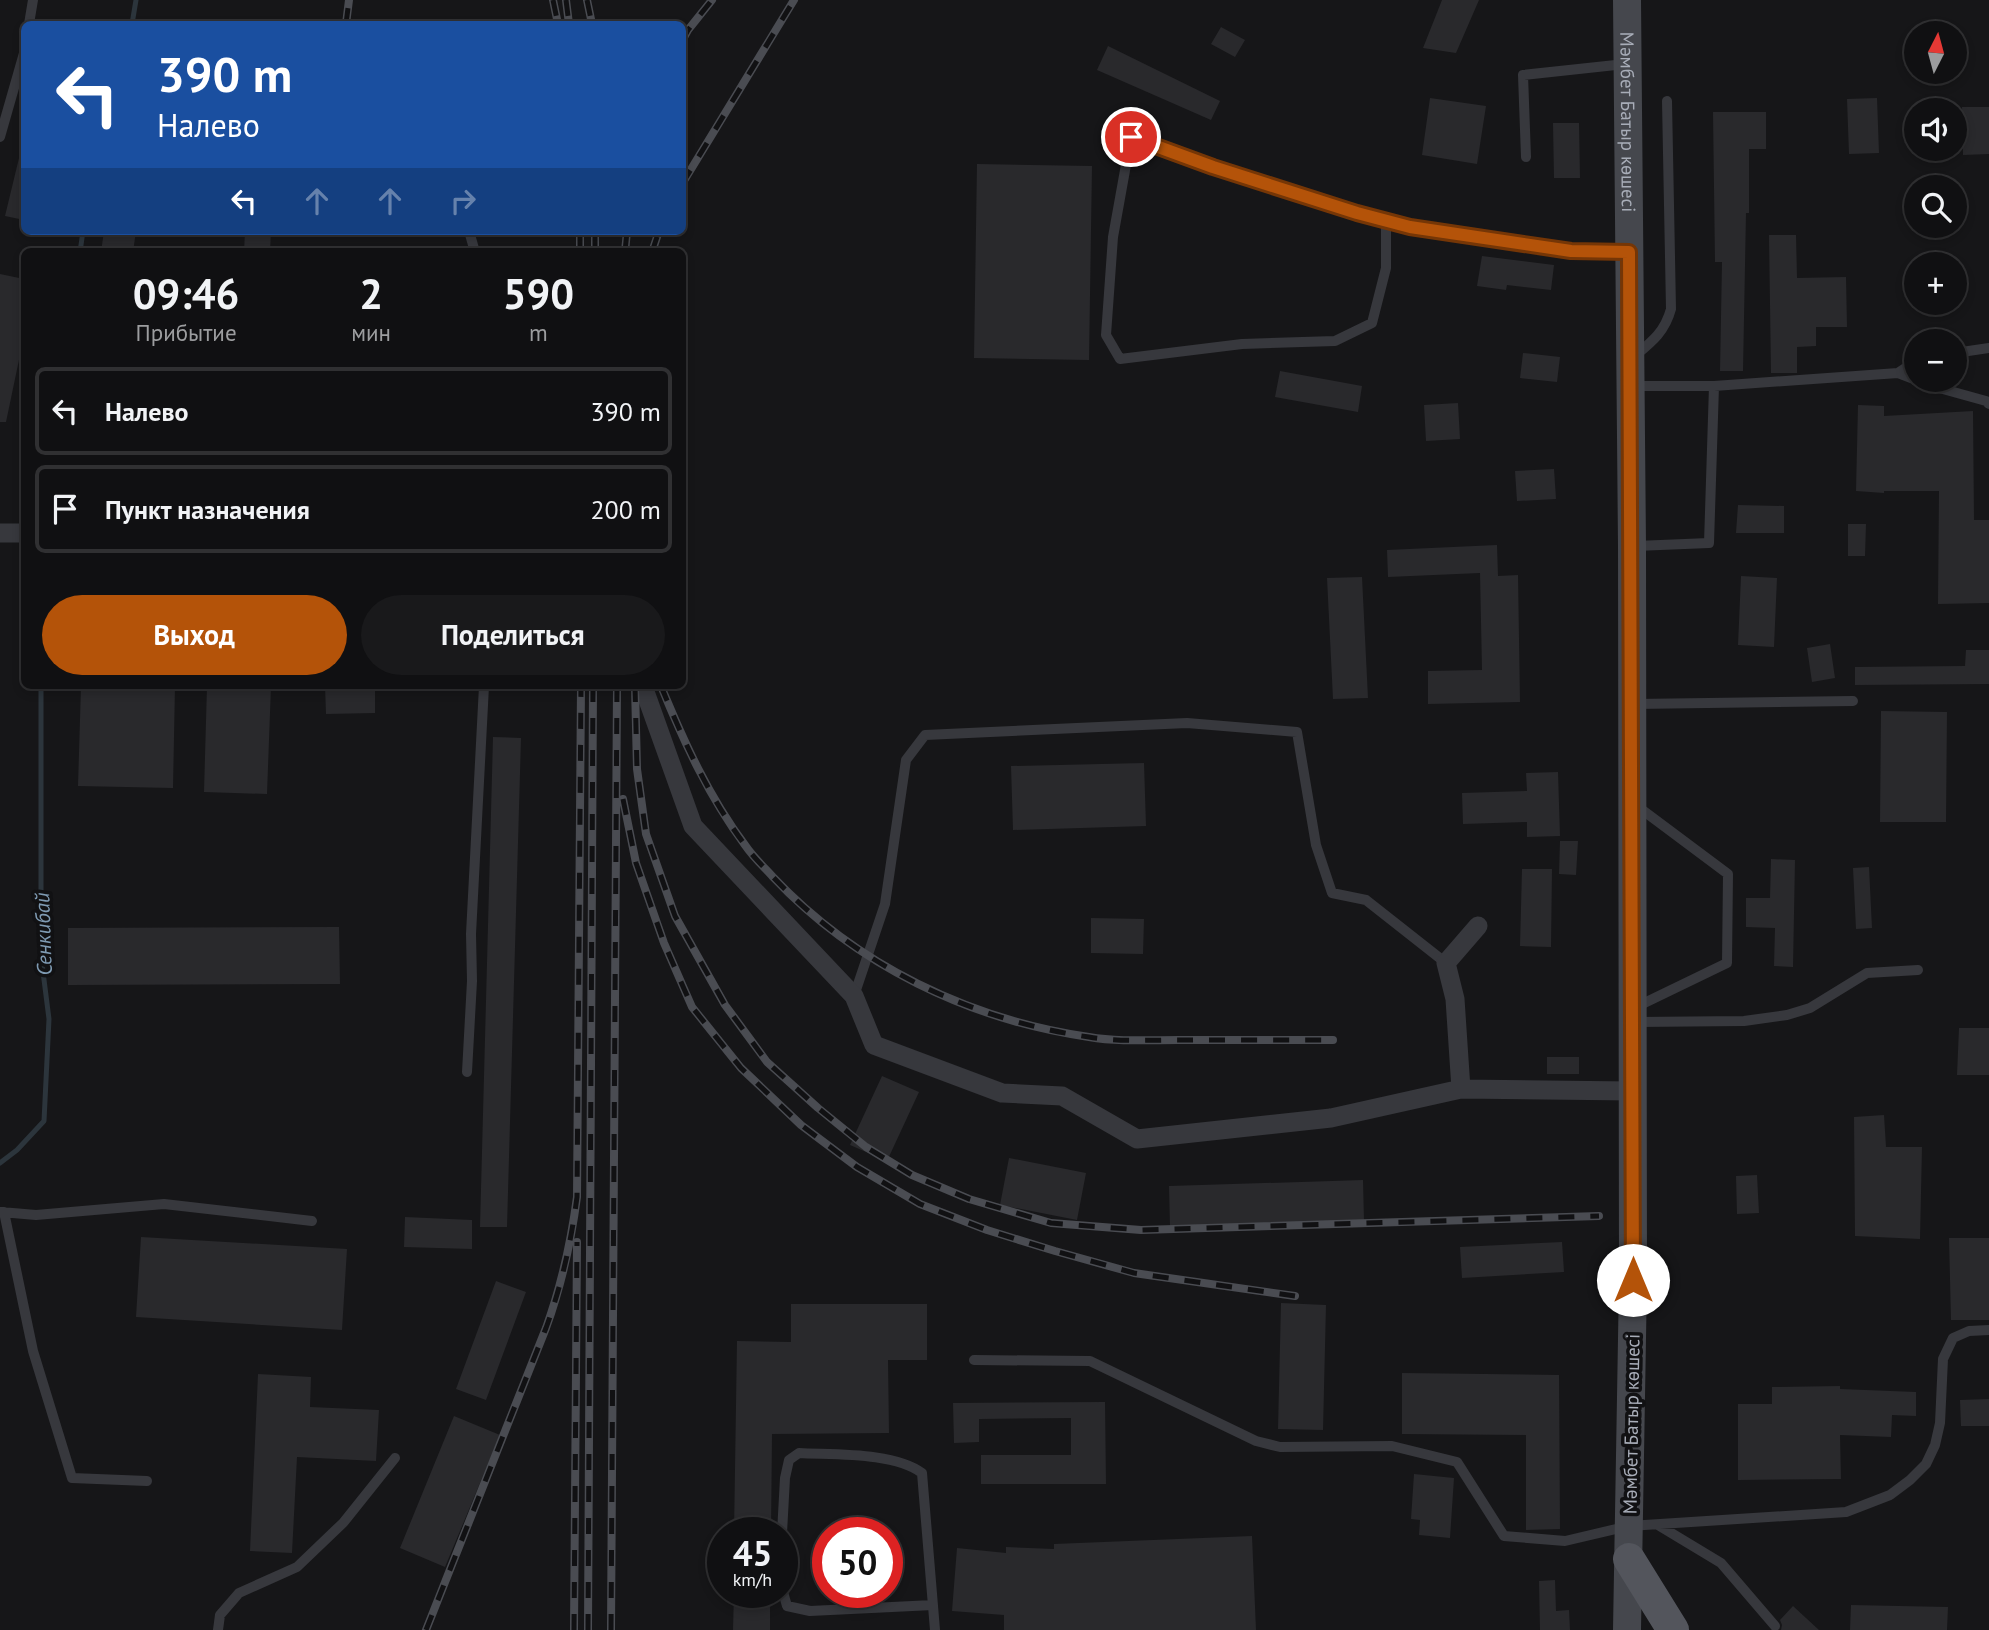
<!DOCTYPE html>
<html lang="ru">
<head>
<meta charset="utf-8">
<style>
  body { margin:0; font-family:"PT Sans",sans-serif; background:#19191b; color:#f1f3f6; height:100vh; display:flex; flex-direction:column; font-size:26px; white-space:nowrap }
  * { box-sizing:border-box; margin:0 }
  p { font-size:23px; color:#9c9d9f }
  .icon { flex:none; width:38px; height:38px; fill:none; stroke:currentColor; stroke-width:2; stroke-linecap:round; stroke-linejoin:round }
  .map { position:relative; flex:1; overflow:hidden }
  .drawer { position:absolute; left:21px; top:248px; width:665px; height:441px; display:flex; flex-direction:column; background:#101012; border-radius:10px; box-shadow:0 4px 10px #0003,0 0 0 2px #303032 }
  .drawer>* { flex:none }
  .top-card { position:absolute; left:21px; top:21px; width:665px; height:214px; border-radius:10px; box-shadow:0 4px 10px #0003,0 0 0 2px #303032; background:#1a4fa0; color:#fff; overflow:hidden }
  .needle { width:46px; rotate:6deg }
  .buttons { position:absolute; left:1904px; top:21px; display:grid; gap:14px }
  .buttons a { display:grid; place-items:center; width:63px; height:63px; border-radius:50%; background:#101012; box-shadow:0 4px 10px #0003,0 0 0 2px #303032; font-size:35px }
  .speed { position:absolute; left:707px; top:1517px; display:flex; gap:14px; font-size:35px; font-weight:700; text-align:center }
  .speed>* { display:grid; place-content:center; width:91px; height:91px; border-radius:50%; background:#101012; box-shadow:0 4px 10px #0003,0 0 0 2px #303032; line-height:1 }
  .speed small { font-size:18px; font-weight:400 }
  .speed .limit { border:10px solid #d22; background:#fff; color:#111 }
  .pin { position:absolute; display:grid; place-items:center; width:60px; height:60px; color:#fff; margin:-30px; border:4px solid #fff; border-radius:50%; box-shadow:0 2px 7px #0007 }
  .me { position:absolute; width:77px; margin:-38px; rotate:0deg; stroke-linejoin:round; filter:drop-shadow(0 0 5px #0008) }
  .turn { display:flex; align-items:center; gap:24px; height:147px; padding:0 21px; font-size:32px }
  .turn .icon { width:91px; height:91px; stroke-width:2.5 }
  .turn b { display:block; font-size:49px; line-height:60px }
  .lanes { display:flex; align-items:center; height:66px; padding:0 21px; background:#0003; justify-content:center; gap:35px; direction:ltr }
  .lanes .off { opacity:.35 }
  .eta { display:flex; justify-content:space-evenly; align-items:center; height:119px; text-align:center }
  .eta b { font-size:42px; font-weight:700; line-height:49px }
  .action { display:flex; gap:14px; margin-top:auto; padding:14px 21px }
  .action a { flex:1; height:80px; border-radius:42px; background:#b45309; color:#fff; font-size:28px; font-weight:700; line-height:80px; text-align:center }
  .action a+a { background:#19191b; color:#f1f3f6 }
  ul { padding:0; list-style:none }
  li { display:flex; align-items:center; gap:21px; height:88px; margin:0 14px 10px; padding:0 7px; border:4px solid #303032; border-radius:10px }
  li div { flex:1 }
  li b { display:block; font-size:26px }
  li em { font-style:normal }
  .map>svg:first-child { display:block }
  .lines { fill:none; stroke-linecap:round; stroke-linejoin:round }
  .stream { stroke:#2c353c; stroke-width:5 }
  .building { fill:#29292c }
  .service { stroke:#37383d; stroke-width:10 }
  .minor { stroke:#37383d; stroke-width:19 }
  .secondary { stroke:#45474d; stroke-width:28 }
  .primary { stroke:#53555c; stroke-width:32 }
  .rail-casing { stroke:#4a4c52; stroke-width:8 }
  .rail { stroke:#111113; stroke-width:5; stroke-dasharray:16; stroke-linecap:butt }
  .route-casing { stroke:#753606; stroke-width:18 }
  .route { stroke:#b45309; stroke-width:12 }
  .labels { text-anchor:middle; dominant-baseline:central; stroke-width:7; stroke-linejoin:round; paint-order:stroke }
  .street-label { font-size:19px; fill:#a8adb8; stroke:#111113 }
  .water-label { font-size:21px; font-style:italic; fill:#7f9bb3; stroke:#111113 }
</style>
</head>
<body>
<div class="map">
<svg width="1989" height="1630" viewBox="0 0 1989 1630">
  <rect width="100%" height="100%" fill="#161618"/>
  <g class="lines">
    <path class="stream" d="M132,24L136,0
      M80,252L83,231
      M0,1163L17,1150L44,1121L49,1019L41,956V686"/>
  </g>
  <path class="building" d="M1442,0H1479L1456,53L1423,48Z
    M1221,27L1245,40L1235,57L1211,44Z
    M1108,46L1220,101L1211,120L1097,70Z
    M1430,98L1486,106L1477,164L1422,155Z
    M1877,98L1879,153L1849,154L1847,99Z
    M1962,107H1989V154L1963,155Z
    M1713,112H1766V149H1749V213H1746L1743,371H1720L1722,262H1715Z
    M1553,123H1579L1580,178H1554Z
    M19,158H24V220L5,216Z
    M977,164L1092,166L1089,360L974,358Z
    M104,231H136L133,252H101Z
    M245,231H271L270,252H244Z
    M1769,235H1796L1797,278L1846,277L1847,327H1816V346L1797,347V373H1771Z
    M1482,256L1554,265L1551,290L1507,285L1506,290L1477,286Z
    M0,274L24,279V336L6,422H0Z
    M1523,353L1560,357L1557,382L1520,378Z
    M1280,371L1362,386L1358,412L1275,397Z
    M1458,403L1460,439L1426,441L1424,405Z
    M1858,405L1884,406V416L1973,411L1974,520H1989V603L1938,604L1939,491H1884V493L1856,491Z
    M1554,469L1556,499L1517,501L1515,471Z
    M1738,505L1784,506V533H1736Z
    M1848,524H1866L1865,556H1848Z
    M1497,545L1498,576L1518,575L1520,702L1428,704V671L1482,670L1480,573L1388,577L1387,550Z
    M1741,576L1777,578L1774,647L1738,645Z
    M1362,577L1368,698L1333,699L1327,578Z
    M1830,644L1835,678L1812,682L1807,648Z
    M1966,650H1989V684L1855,685V667L1965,666Z
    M81,686H175L173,788L78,786Z
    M207,686H271L267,794L204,792Z
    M325,686H375V713L326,714Z
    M1881,711L1947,712L1946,822H1880Z
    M493,737L521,738L507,1227H480Z
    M1144,763L1146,826L1013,830L1011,766Z
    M1558,772L1560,836L1527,837V822L1463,824L1462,793L1527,791L1526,773Z
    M1560,841H1578L1576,875L1559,874Z
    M1771,859L1795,860L1793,967L1774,966L1775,928L1746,927V898H1770Z
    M1869,867L1872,928L1856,929L1853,868Z
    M1522,869H1552L1551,947L1520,946Z
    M1091,918L1144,919L1143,954L1091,953Z
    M339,927L340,984L68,985V928Z
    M1959,1028H1989V1075H1957Z
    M1547,1057H1579V1074H1547Z
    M882,1076L919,1092L887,1161L850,1145Z
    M1884,1115L1886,1147H1922L1920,1239L1855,1236L1854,1117Z
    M1009,1158L1086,1173L1077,1220L1000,1205Z
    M1757,1175L1759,1213L1737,1214L1736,1176Z
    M1363,1180L1364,1221L1170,1227L1169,1186Z
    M405,1217L472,1220V1249L404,1247Z
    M141,1237L347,1249L342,1330L136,1317Z
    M1949,1238H1989V1320H1951Z
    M1562,1242L1564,1272L1462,1278L1460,1247Z
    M496,1281L526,1292L486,1400L456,1389Z
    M1281,1303L1326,1305L1323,1430L1278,1429Z
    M791,1304H927V1360H888L889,1433L772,1434L771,1533H734L737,1341L791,1342Z
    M1402,1373L1559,1375L1560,1529L1526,1530V1435L1402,1434Z
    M258,1374L311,1377L310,1407L379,1410L376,1461L297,1457L292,1553L250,1551Z
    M1840,1386V1389L1916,1392V1416L1892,1415L1891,1437L1840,1435L1841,1479L1738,1480V1404H1772V1387Z
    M1989,1399V1426H1961L1960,1400Z
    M1105,1402L1106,1484H981V1455H1071V1418L979,1419V1442L954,1443L953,1403Z
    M454,1416L500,1435L445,1567L400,1548Z
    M1414,1474L1454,1478L1450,1538L1419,1535L1420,1520L1411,1519Z
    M1252,1536L1256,1630H1004V1615L952,1611L957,1548L1006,1553V1547L1054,1549V1544Z
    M1555,1580L1556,1611L1569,1610L1570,1630H1540L1539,1581Z
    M734,1592H770V1630H733Z
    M1851,1605L1948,1607L1947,1630H1850Z
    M1793,1606L1819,1630H1781L1782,1625L1780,1620Z"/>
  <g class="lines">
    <path class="service" d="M29,24L33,0
      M0,137L24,53
      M1131,137L1213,167L1386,221V268L1372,323L1335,341L1242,344L1120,359L1106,335L1113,237Z
      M1526,157L1523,75L1625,64
      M1386,221L1410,227L1571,251L1628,252
      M469,231L475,252
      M1955,353L1989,348
      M1636,355C1653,341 1665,331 1671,309L1667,101
      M1898,373L1932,386L1986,401L1989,404
      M1634,386H1714L1898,373L1916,361
      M1636,546L1709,543L1714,386
      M1635,704L1853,701
      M854,996L885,904L906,760L925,735L1187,723L1297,732L1316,845L1332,893L1366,900L1446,963
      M1636,1007L1727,963L1728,874L1637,806
      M1637,1022L1744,1021L1787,1015L1810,1008L1867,973L1918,970
      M467,1072L472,981L471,934L484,686
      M1,1212L36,1215L164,1204L312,1221
      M4,1212L33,1351L72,1478L147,1481
      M974,1360L1090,1361L1256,1441L1280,1447L1392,1446L1457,1462L1504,1536L1565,1541L1629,1526L1846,1512L1890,1495L1910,1480L1926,1464L1935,1445L1940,1423L1943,1359L1953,1338L1969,1331L1989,1330
      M1658,1525L1721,1563L1775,1626
      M782,1533L785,1478L789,1460L799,1453C834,1455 894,1452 922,1473L935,1630
      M782,1537L783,1592L787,1606L810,1611L933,1605
      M218,1630L220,1615L239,1593L297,1567L343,1523L395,1458"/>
    <path class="minor" d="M0,533H24
      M644,689L693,826L854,996L874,1045L1002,1093L1062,1096L1137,1139L1331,1118L1461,1089
      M1478,926L1446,963L1455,999L1461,1089L1632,1091"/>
    <path class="secondary" id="s1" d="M1627,0L1632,546L1633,1280L1627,1630"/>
    <path class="primary" d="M1629,1559L1673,1630"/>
    <g class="rail-casing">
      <path id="rail" d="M553,0L558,24
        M566,0L569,24
        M587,0L592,24
        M346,24L349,0
        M682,41L688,30L712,0
        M682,184L794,0
        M580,231V252
        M595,231V252
        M625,252L627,231
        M652,252L659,231
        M635,686L637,769L646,834L675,916L725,1005L767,1062L818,1108L866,1147L912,1175L969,1199L1051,1223L1141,1230L1599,1216
        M661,686C684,742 709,797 745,845C753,857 764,867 773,877C856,965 970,1020 1089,1037C1118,1042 1149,1040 1179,1040C1230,1040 1282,1040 1333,1040
        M623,799L636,863L664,943L692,1007L741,1068L801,1125L857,1167L920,1204L987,1230L1055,1251L1134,1273L1295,1296
        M426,1630L546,1328C562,1284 571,1242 577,1197L581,686
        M574,1630L577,1242
        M588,1630L593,686
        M611,1630L617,686"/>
    </g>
    <use href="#rail" class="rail"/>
  </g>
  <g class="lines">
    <g class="route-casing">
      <path id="route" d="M1131,137L1213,167L1357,213L1410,227L1571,251L1629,252L1633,1280"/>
    </g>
    <use href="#route" class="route"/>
  </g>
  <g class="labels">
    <g class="street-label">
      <text stroke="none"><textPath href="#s1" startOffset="122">Мәмбет Батыр көшесі</textPath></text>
      <text transform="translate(1631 1424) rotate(-89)">Мәмбет Батыр көшесі</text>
    </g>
    <g class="water-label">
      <text transform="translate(43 934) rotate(-92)">Сенкибай</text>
    </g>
  </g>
</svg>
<div class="buttons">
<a><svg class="needle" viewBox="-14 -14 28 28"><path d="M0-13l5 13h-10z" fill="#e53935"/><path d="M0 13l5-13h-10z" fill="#9c9d9f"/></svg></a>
<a><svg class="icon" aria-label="sound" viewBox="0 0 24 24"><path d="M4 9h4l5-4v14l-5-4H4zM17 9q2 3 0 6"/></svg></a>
<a><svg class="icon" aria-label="search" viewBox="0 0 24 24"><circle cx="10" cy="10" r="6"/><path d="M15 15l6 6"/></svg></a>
<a>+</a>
<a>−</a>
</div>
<div class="speed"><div>45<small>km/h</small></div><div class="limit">50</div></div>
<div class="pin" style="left:1131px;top:137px;background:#d93025"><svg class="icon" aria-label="arrive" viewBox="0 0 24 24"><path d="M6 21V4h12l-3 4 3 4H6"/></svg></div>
<svg class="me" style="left:1633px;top:1280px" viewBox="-20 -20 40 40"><circle r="19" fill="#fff"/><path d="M0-13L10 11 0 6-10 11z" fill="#b45309"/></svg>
<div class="top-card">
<div class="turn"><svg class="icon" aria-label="left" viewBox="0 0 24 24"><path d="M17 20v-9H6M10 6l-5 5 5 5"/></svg><div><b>390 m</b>Налево</div></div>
<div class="lanes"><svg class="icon" aria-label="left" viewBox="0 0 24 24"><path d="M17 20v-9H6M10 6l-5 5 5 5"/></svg><svg class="icon off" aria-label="ahead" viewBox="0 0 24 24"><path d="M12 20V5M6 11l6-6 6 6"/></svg><svg class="icon off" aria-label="ahead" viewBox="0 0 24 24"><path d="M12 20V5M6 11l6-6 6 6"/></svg><svg class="icon off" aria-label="right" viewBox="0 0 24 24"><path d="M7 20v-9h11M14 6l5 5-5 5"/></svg></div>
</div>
<section class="drawer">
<div class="eta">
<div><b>09:46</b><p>Прибытие</p></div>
<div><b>2</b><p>мин</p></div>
<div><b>590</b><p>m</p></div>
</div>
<ul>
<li><svg class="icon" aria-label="left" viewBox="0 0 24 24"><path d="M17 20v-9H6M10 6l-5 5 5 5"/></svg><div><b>Налево</b></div><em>390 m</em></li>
<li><svg class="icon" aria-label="arrive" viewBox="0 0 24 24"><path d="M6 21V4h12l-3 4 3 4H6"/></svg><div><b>Пункт назначения</b></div><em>200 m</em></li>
</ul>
<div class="action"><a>Выход</a><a>Поделиться</a></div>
</section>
</div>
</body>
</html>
